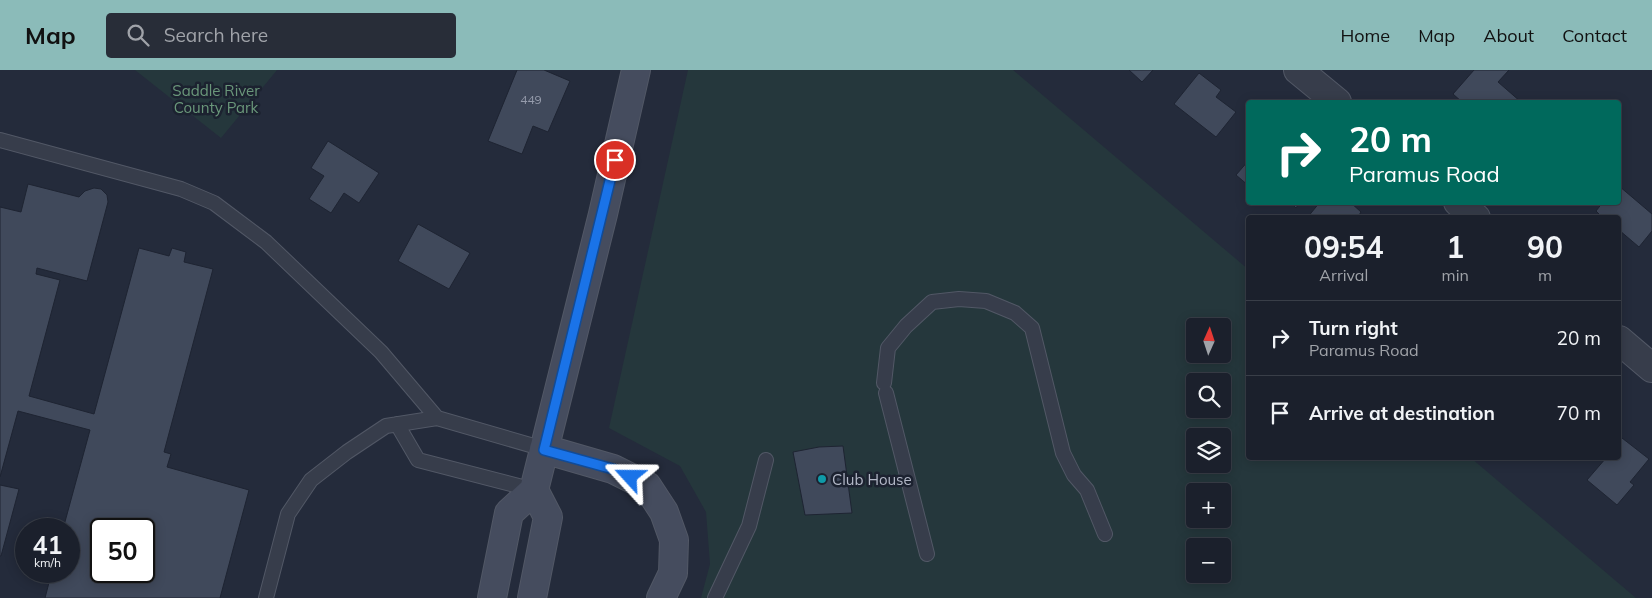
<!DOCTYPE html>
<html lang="en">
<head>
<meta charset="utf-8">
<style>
  body { margin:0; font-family:Mulish,sans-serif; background:#282d38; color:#f1f3f6; height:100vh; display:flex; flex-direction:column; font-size:19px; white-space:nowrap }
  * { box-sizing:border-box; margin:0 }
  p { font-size:16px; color:#a0a3a9 }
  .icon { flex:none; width:28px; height:28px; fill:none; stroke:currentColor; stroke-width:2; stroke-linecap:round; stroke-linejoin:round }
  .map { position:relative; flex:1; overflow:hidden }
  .sheet { position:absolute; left:1246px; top:145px; width:375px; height:245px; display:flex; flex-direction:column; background:#1b202c; border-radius:5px; box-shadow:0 2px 12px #0003,0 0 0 1px #393e48 }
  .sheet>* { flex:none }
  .banner { position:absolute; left:1246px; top:30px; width:375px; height:105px; border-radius:5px; box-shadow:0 2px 12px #0003,0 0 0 1px #393e48; background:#00695c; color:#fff; overflow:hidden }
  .needle { width:32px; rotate:3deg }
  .controls { position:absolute; left:1186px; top:248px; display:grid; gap:10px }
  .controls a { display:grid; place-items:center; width:45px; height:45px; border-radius:5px; background:#1b202c; box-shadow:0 2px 12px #0003,0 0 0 1px #393e48; font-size:25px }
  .speed { position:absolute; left:15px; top:448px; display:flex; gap:10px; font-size:25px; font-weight:700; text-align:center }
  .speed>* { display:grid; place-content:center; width:65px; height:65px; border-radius:50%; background:#1b202c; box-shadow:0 2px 12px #0003,0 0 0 1px #393e48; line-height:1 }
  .speed small { font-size:12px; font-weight:400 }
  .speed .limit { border:2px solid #111; border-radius:8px; background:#fff; color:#111 }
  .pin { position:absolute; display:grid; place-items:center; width:42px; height:42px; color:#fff; margin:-21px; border:2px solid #fff; border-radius:50%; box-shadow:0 1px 5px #0007 }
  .me { position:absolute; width:55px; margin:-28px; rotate:294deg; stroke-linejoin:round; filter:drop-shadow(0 0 4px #0008) }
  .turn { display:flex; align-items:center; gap:18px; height:105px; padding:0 20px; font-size:22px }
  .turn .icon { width:65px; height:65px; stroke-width:2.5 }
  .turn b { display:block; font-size:35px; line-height:42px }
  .eta { display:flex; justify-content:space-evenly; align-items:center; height:85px; text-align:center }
  .eta b { font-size:30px; font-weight:700; line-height:35px }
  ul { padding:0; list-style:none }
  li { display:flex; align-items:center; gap:15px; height:75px; padding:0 20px; border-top:1px solid #393e48 }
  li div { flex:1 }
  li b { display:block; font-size:19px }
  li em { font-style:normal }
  header { display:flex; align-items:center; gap:30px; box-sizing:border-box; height:70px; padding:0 25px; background:#8bbbb9; color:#111 }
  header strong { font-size:24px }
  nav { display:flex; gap:28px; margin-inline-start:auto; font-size:18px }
  .search { width:350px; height:45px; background:#282d38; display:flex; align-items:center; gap:12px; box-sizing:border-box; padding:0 18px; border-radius:5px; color:#a0a3a9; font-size:19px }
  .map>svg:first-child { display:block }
  .green { fill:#25373c; fill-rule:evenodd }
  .building { fill:#40495b; stroke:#1e2432; fill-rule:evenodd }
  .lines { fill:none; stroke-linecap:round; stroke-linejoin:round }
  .lane-casing { stroke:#525866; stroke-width:16 }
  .street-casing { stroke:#525866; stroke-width:30 }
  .secondary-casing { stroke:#525866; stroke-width:30 }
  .lane { stroke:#373d4b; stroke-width:14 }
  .street { stroke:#373d4b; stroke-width:28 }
  .secondary { stroke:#454c5e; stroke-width:28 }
  .route-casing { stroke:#114b97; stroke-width:12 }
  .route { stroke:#1a73e8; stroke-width:9 }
  .culture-dot { fill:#0f9aa8; stroke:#1c2230; stroke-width:2 }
  .labels { text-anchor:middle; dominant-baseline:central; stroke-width:5; stroke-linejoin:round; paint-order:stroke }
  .number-label { font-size:12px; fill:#969cac }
  .park-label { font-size:15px; fill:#6a977a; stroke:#1c2230 }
  .poi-label { font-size:15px; fill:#b3b8c7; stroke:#1c2230; text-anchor:start }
</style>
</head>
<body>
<header>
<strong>Map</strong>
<div class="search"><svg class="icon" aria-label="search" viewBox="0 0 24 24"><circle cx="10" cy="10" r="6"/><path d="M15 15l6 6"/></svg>Search here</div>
<nav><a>Home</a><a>Map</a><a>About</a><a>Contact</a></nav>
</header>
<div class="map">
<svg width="1652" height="528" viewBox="0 0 1652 528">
  <rect width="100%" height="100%" fill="#242b3b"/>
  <path class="green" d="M135,0H277L221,68Z
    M688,0H1013L1249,200V388H1471L1636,528H701L710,494L706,442L680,396L609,358ZM1195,256H1222V284H1195ZM1195,311H1222V339H1195ZM1195,366H1222V394H1195ZM1195,421H1222V449H1195ZM1195,476H1222V504H1195Z"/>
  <path class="building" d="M517,0H544L570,11L548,62L533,56L522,84L488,71Z
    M1129,0H1153L1142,12Z
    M1474,0H1509L1498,12L1521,32H1462L1453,24Z
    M1199,3L1221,20L1216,27L1236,42L1216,67L1174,34Z
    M328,71L379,103L359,133L344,123L331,143L309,129L324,106L311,98Z
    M1249,90V116L1236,105Z
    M28,114L79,127L85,121L94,118L101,119L107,125L108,132L87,211L37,198L36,204L60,210L29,326L94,344L139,178L169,186L172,178L186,182L184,192L213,199L164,382L171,384L167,397L249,420L220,528H45L52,501H69V459H63L90,360L18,341L0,407V137L21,142ZM101,459H144V501H101Z
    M1619,116L1652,144V161L1639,177L1619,160V148H1603L1596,141L1603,132H1619Z
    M1290,132H1300L1296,138Z
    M1320,132H1350L1361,142L1359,145L1362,148H1307Z
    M418,154L470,183L449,219L398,191Z
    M1622,368L1649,389L1630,412L1634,415L1617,435L1587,410L1606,388H1619V372Z
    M843,376L852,443L805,445L793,382L819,377Z
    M0,415L19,419L1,486H0Z"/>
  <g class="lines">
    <g class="lane-casing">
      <path id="lane" d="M0,70L181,119L214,133L266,172L381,282L437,348
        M884,313L888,278L906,256L932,232L959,229L986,231L1015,243L1032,258L1063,383L1074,405L1087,420L1105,464
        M886,323L927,484
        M397,354L418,390L534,420
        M266,528L288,444L311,410L347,382L386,356L437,348L544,379
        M715,528L749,456L766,390"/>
    </g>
    <g class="street-casing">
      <path id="street" d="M1298,0L1337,32
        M1458,132L1476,148
        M1619,270L1652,298"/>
    </g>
    <g class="secondary-casing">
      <path id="secondary" d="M544,379L613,399L647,416L664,442L674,470L673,503L661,528
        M492,528L509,443L534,420L603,144L636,0
        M532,528L548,447L534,420"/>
    </g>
    <use href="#lane" class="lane"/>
    <use href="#street" class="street"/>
    <use href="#secondary" class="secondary"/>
  </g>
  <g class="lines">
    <g class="route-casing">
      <path id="route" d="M615,90L544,380L613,399L630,407"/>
    </g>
    <use href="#route" class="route"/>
  </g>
  <circle class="culture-dot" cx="822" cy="409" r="5"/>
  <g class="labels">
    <g class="number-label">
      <text x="531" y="29">449</text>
    </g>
    <g class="park-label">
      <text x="216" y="20">Saddle River<tspan x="216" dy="17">County Park</tspan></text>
    </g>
    <g class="poi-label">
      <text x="832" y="409">Club House</text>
    </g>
  </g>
</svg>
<div class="controls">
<a><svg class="needle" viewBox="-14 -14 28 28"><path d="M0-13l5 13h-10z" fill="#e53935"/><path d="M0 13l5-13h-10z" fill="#a0a3a9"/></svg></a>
<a><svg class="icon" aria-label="search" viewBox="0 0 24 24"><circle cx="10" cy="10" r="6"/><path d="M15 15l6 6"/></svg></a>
<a><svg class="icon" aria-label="layers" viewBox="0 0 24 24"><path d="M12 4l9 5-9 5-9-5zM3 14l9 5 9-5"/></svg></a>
<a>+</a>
<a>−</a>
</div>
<div class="speed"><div>41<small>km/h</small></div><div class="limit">50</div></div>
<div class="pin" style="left:615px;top:90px;background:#d93025"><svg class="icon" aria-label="arrive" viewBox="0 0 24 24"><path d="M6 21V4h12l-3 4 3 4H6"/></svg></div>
<svg class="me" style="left:630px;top:407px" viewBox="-20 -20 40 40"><path d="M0-17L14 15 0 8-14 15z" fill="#1a73e8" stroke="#fff" stroke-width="4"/></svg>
<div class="banner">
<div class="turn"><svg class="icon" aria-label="right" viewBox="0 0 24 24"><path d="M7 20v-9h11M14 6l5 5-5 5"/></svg><div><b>20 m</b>Paramus Road</div></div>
</div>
<section class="sheet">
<div class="eta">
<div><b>09:54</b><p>Arrival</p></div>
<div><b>1</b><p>min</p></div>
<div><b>90</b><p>m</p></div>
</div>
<ul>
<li><svg class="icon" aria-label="right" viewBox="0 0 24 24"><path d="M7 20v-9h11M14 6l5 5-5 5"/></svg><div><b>Turn right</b><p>Paramus Road</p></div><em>20 m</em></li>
<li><svg class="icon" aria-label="arrive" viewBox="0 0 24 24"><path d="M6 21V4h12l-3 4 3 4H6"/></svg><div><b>Arrive at destination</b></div><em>70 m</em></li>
</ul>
</section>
</div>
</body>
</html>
